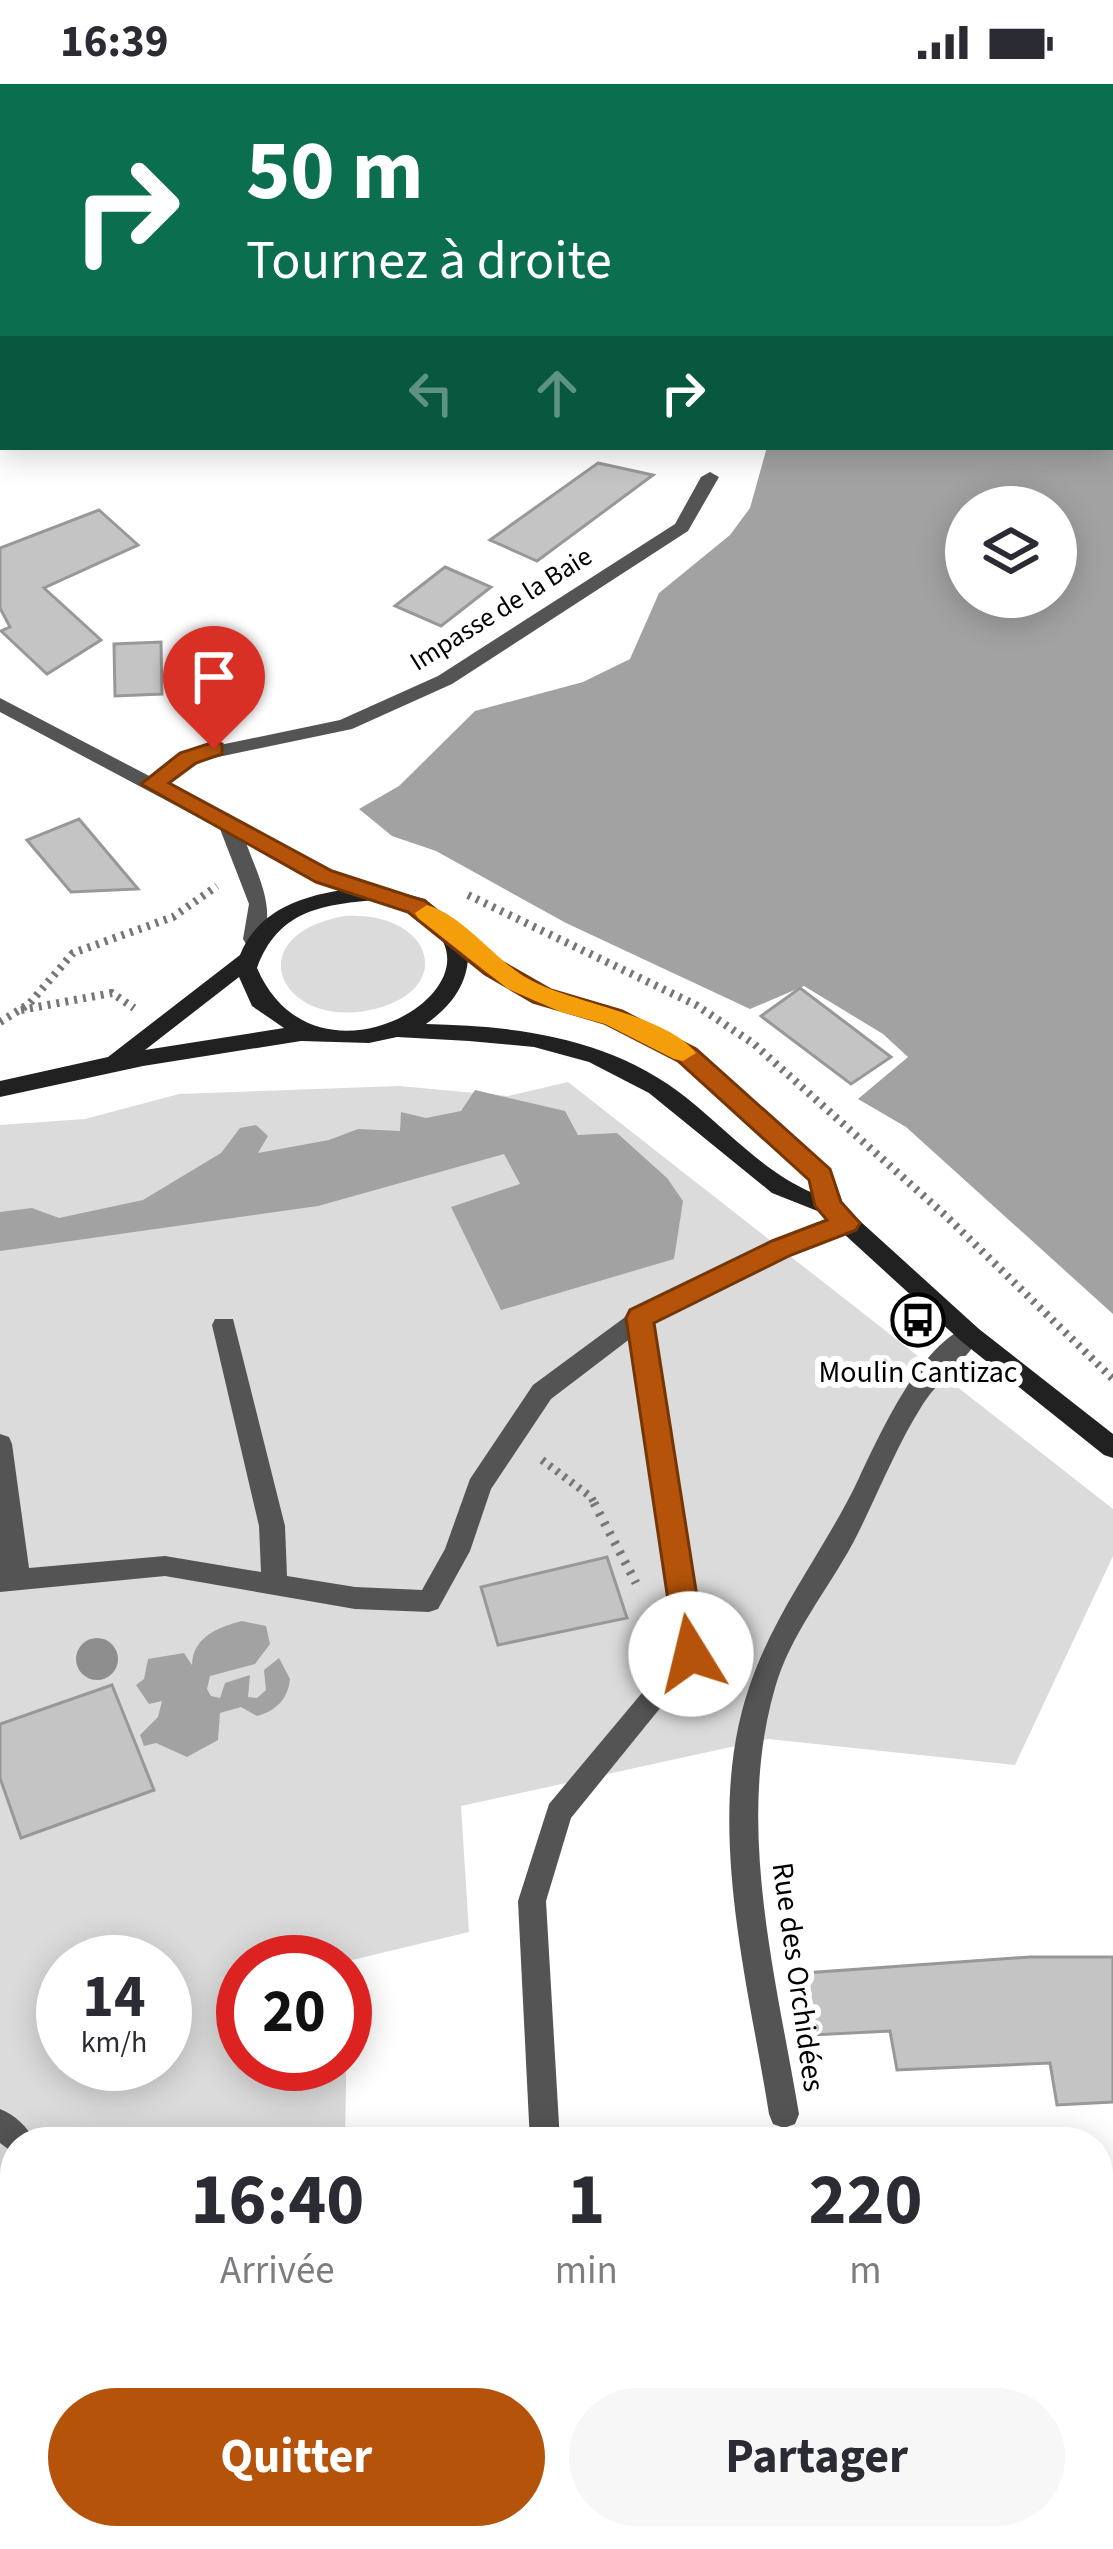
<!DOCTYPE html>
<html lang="fr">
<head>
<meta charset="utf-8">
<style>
  body { margin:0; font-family:"Source Sans 3",sans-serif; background:#f7f7f7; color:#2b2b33; height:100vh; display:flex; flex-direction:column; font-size:45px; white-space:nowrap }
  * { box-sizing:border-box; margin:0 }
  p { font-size:39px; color:#7c7c81 }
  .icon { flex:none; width:66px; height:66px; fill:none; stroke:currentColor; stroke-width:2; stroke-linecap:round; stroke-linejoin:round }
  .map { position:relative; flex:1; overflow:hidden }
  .details { position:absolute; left:0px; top:2043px; width:1113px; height:423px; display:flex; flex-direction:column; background:#fff; border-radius:48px 48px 0 0; box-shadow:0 6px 30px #0003 }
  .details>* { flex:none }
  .banner { position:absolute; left:0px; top:0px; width:1113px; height:366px; box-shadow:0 6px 30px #0003; background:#0b6e4f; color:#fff; overflow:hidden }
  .fabs { position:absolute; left:945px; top:402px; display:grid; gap:24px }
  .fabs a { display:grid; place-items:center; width:132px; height:132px; border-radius:50%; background:#fff; box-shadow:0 6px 30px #0003; font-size:60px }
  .speed { position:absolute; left:36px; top:1851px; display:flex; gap:24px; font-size:60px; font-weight:700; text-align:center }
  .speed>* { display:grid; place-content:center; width:156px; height:156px; border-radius:50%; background:#fff; box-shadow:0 6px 30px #0003; line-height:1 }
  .speed small { font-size:30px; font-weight:400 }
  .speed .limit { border:18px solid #d22; background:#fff; color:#111 }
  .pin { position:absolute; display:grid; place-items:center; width:102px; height:102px; color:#fff; margin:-123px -51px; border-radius:50% 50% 50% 0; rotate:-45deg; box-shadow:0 0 12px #0007 }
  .pin .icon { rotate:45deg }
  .me { position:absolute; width:132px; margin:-66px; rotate:351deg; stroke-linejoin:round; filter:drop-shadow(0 0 9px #0008) }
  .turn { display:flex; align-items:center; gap:42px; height:252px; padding:0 48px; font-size:54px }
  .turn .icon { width:156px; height:156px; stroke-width:2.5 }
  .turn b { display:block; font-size:84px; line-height:102px }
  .lanes { display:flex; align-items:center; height:114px; padding:0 48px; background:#0003; justify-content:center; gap:60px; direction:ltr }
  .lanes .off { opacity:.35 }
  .eta { display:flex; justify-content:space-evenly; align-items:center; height:204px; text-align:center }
  .eta b { font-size:72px; font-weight:700; line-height:84px }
  .action { display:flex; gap:24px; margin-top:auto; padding:24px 48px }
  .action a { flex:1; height:138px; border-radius:72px; background:#b45309; color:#fff; font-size:48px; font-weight:700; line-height:138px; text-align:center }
  .action a+a { background:#f7f7f7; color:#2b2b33 }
  .status { display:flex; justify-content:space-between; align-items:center; height:84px; padding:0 60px; background:#fff; direction:ltr }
  .status svg { height:33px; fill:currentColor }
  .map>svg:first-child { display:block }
  .green { fill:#dbdbdb; fill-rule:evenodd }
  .water { fill:#a2a2a2; fill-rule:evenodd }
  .building { fill:#c4c4c4; stroke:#989898; stroke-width:3 }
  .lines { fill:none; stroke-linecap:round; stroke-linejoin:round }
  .path-far1 { stroke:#767676; stroke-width:8; stroke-dasharray:3 6; stroke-linecap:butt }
  .path { stroke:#767676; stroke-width:9; stroke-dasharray:3 8; stroke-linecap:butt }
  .service { fill:#545454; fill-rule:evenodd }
  .minor { fill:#545454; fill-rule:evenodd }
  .tertiary { fill:#545454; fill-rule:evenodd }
  .secondary { fill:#212121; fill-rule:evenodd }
  .tree { fill:#8e8e8e }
  .route { fill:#b45309; stroke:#753606; stroke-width:3 }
  .slow { fill:#f59e0b }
  .labels { text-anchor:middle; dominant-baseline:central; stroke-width:12; stroke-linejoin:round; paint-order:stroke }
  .far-street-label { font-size:27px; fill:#000; stroke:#fff }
  .poi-label { font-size:30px; fill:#000; stroke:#fff }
  .street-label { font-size:30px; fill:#000; stroke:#fff }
</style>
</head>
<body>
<div class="status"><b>16:39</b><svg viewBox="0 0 49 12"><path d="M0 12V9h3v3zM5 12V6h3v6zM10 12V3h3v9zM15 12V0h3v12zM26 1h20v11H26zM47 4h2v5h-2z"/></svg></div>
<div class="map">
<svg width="1113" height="2465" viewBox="0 0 1113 2465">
  <rect width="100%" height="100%" fill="#fff"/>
  <path class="green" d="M245,0H799L800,3H250Z
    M344,832C433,826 459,907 370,926C280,945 237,852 344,832Z
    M568,998L1113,1425V1472L1015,1681L768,1655L461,1722L469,1848L348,1877L345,2058H15V2451H354L357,2465H0V1041L85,1035L179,1010L399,1002L508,1012ZM63,1878H165V1980H63ZM243,1878H345V1980H243Z
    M1098,2437H1113V2465H789L785,2451H1098Z"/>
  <path class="water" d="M814,0H1113V1230L906,1043L858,1015L908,973L883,950L804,902L750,925L566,839L436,767L392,752L359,725L399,702L475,627L583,598L630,575L659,509L730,451L750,424L767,363H1110V3ZM966,423H1056V513H966Z
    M475,1006L565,1027L578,1051L617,1049L667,1094L683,1117L674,1175L501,1226L451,1123L520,1100L504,1070L318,1122L0,1167V1128L32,1124L59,1134L143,1116L221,1069L240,1044L256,1041L268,1052L258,1069L329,1056L358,1045L400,1047L401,1028L426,1034L461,1027Z
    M242,1537L266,1542L270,1560L255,1580L210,1592L207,1605L211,1612L220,1614L225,1599L250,1591L248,1613L257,1614L266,1606L264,1586L279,1574L290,1595C288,1615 276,1627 257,1632L241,1623L220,1629L218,1656L187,1673L156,1659L144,1662L140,1651L158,1633L162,1617L149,1620L136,1601L144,1595L148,1575L184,1569L192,1581C193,1553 218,1543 242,1537Z"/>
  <path class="building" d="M598,379L653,391L537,477L490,456Z
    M99,426L138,461L44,504L101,556L47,590L1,547L10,543L0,524V464Z
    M445,483L491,503L441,542L395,522Z
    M161,558L162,610L115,612L114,560Z
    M79,735L138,805L71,808L27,756Z
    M800,904L891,973L851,1000L761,932Z
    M607,1473L627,1534L498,1561L481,1503Z
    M112,1601L154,1706L21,1754L0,1694V1640Z
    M1030,1873H1113V2018L1057,2021L1050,1979L897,1986L890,1947L813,1951L805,1889Z"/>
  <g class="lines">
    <path class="path-far1" d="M468,811L696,921L754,960L947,1133L1113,1295
      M21,926L112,909L134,924
      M0,938L29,920L73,869L173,833L217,802
      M542,1376L591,1413L596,1422"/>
    <path class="path" d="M594,1419L636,1499
      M853,2451L856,2465"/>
    <path class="service" d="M846,1130L858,1139L854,1145L789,1170L653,1238L704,1570L571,1734L546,1817L560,2058H530L518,1817L549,1720L677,1567L631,1254L551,1315L491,1405L470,1467L438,1525L429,1528L355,1525L165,1492L0,1508V1350L9,1353L12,1360L29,1484L165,1472L261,1488L259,1442L212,1241L215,1235H233L285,1442L287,1492L355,1503L422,1506L445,1465L470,1395L533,1301L632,1228L773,1158Z
      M0,2025C15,2031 28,2043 35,2058H15V2070L0,2059Z
      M324,2451H356L360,2465H326Z
      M555,2451H587L590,2465H556Z"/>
    <path class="minor" d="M0,252H3V262H0Z
      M710,388L719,393L688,447L452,600L352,645L204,676L152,706L142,700L191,667L340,636L438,592L675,440L701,393Z
      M970,1242L979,1245L982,1251C966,1276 940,1294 923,1320C895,1364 877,1413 853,1459C827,1507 790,1551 775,1604C735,1742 776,1892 799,2030L795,2040L784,2044L773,2040L769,2030C747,1890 700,1725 755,1587C781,1519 828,1460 859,1394C880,1350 921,1258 970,1242Z"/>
    <path class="tertiary" d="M0,614L331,787L398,808L401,813L391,820L317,797L246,759C259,794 276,823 262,860H246L243,855L249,820L220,745L0,628Z"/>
    <path class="secondary" d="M375,802L425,815L501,879L550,907L621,928L695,966L829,1086L839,1118L979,1245L1113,1350V1374L1104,1371L961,1257L820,1128L772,1109L649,1009L589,978L534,963L469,957L397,953L369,959L301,957L143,982L0,1013V997L108,973L240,871C262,816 323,807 375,802ZM375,816C567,866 323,1038 257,884C278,827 320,821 375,816ZM468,875L534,917L605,938L679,976L810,1096L813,1109C764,1088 729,1048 688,1015C613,954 519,942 426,940C449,924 466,903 468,875ZM239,893L252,922L284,944L145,966Z"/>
  </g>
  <circle class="tree" cx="97" cy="1575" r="21"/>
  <path class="route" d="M214,658L222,660V670L196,679L169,699L332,787L425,817L502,878L551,906L622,927L696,965L830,1085L841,1118L860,1139L856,1146L791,1171L654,1239L706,1570L702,1579L691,1583L680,1579L676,1570L626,1234L630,1226L772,1157L827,1136L815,1122L809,1096L678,977L604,939L533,918L485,890L408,828L316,798L141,700L180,669Z"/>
  <path class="slow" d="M427,821C464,832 492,873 525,893C570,920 664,929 696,969L683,977L674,975L605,940L561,928L508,905L418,834L415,829Z"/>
  <defs>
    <g id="bus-ring" transform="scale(2.7)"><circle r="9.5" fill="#fff" stroke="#000" stroke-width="1.5"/><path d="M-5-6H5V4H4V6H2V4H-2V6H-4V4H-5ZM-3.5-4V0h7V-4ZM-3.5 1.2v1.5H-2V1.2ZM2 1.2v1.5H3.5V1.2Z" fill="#000"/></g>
  </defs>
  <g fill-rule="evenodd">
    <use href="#bus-ring" x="918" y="1236"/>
  </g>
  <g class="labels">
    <g class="far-street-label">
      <text transform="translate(501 525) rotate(-32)">Impasse de la Baie</text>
    </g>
    <g class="poi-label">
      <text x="918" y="1288">Moulin Cantizac</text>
    </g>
    <g class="street-label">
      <text transform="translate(798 1893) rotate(82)">Rue des Orchidées</text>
    </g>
  </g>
</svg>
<div class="fabs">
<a><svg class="icon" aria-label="layers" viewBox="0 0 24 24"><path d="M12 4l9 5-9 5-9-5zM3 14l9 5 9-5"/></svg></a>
</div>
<div class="speed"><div>14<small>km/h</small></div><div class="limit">20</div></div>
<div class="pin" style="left:214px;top:665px;background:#d93025"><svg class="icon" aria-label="arrive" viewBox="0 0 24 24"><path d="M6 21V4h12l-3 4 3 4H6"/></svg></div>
<svg class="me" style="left:691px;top:1570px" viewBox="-20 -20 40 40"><circle r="19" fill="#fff"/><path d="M0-13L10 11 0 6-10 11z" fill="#b45309"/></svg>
<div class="banner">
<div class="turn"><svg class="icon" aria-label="right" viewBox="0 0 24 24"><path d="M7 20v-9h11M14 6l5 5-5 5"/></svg><div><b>50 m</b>Tournez à droite</div></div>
<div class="lanes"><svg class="icon off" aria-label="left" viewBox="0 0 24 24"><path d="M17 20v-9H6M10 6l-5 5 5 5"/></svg><svg class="icon off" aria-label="ahead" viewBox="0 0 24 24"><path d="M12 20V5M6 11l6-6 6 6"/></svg><svg class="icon" aria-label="right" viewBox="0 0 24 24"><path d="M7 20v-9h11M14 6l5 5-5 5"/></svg></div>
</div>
<section class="details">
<div class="eta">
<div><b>16:40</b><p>Arrivée</p></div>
<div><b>1</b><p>min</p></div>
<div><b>220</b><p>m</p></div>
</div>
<div class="action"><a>Quitter</a><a>Partager</a></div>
</section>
</div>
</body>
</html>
